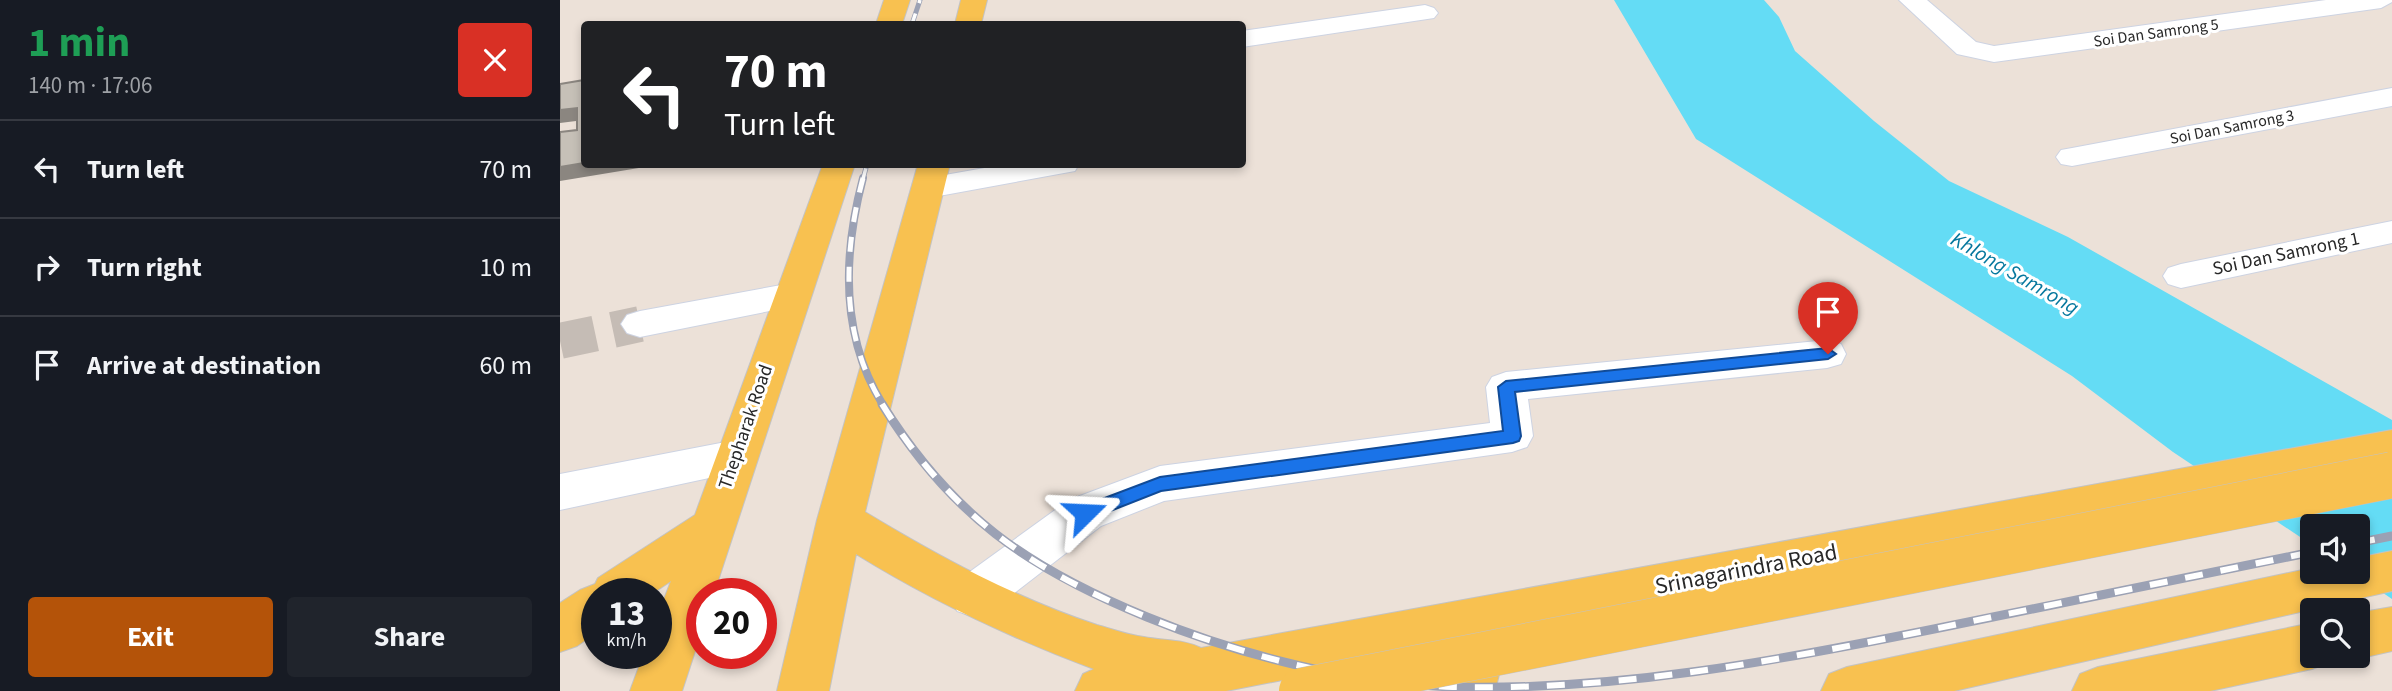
<!DOCTYPE html>
<html lang="en">
<head>
<meta charset="utf-8">
<style>
  body { margin:0; font-family:"Source Sans 3",sans-serif; background:#20242c; color:#f1f3f6; height:100vh; display:flex; flex-direction:column; font-size:26px; white-space:nowrap }
  * { box-sizing:border-box; margin:0 }
  p { font-size:23px; color:#9ea1a6 }
  .icon { flex:none; width:38px; height:38px; fill:none; stroke:currentColor; stroke-width:2; stroke-linecap:round; stroke-linejoin:round }
  .map { position:relative; flex:1; overflow:hidden }
  .sheet { display:flex; flex-direction:column; background:#171b24; width:560px }
  .sheet>* { flex:none }
  .top-card { position:absolute; left:21px; top:21px; width:665px; height:147px; border-radius:7px; box-shadow:0 4px 10px #0003; background:#202124; color:#fff; overflow:hidden }
  .buttons { position:absolute; left:1740px; top:514px; display:grid; gap:14px }
  .buttons a { display:grid; place-items:center; width:70px; height:70px; border-radius:7px; background:#171b24; box-shadow:0 4px 10px #0003; font-size:35px }
  .speed { position:absolute; left:21px; top:578px; display:flex; gap:14px; font-size:35px; font-weight:700; text-align:center }
  .speed>* { display:grid; place-content:center; width:91px; height:91px; border-radius:50%; background:#171b24; box-shadow:0 4px 10px #0003; line-height:1 }
  .speed small { font-size:18px; font-weight:400 }
  .speed .limit { border:10px solid #d22; background:#fff; color:#111 }
  .pin { position:absolute; display:grid; place-items:center; width:60px; height:60px; color:#fff; margin:-72px -30px; border-radius:50% 50% 50% 0; rotate:-45deg; box-shadow:0 0 7px #0007 }
  .pin .icon { rotate:45deg }
  .me { position:absolute; width:77px; margin:-38px; rotate:69deg; stroke-linejoin:round; filter:drop-shadow(0 0 5px #0008) }
  .turn { display:flex; align-items:center; gap:24px; height:147px; padding:0 28px; font-size:32px }
  .turn .icon { width:91px; height:91px; stroke-width:2.5 }
  .turn b { display:block; font-size:49px; line-height:60px }
  .round { display:grid; place-items:center; flex:none; width:74px; height:74px; border-radius:7px; background:#20242c }
  .overview { display:flex; align-items:center; justify-content:space-between; height:119px; padding:0 28px }
  h1 { font-size:42px; font-weight:700; line-height:52px; color:#1e9e55 }
  .primary-button { display:flex; gap:14px; margin-top:auto; padding:14px 28px }
  .primary-button a { flex:1; height:80px; border-radius:7px; background:#b45309; color:#fff; font-size:28px; font-weight:700; line-height:80px; text-align:center }
  .primary-button a+a { background:#20242c; color:#f1f3f6 }
  ul { padding:0; list-style:none }
  li { display:flex; align-items:center; gap:21px; height:98px; padding:0 28px; border-top:2px solid #363941 }
  li div { flex:1 }
  li b { display:block; font-size:26px }
  li em { font-style:normal }
  main { display:flex; flex:1; min-height:0 }
  .map>svg:first-child { display:block }
  .water { fill:#64dcf5 }
  .lines { fill:none; stroke-linecap:round; stroke-linejoin:round }
  .minor-tunnel { stroke:#c5bcb5; stroke-width:36; stroke-dasharray:36 18; stroke-linecap:butt }
  .minor-casing { stroke:#cdd3e2; stroke-width:2 }
  .major-casing { stroke:#c3c3c3; stroke-width:2 }
  .minor { fill:#fff; fill-rule:evenodd }
  .major { fill:#f8c150; fill-rule:evenodd }
  .rail-far2-casing { stroke:#9ba1b4; stroke-width:5 }
  .rail-far1-casing { stroke:#9ba1b4; stroke-width:8 }
  .rail-casing { stroke:#9ba1b4; stroke-width:9 }
  .rail-far2 { stroke:#fff; stroke-width:3.5; stroke-dasharray:11; stroke-linecap:butt }
  .rail-far1 { stroke:#fff; stroke-width:5; stroke-dasharray:15; stroke-linecap:butt }
  .rail { stroke:#fff; stroke-width:6; stroke-dasharray:18; stroke-linecap:butt }
  .major-bridge-casing { stroke:#c3c3c3; stroke-width:47; stroke-linecap:butt }
  .major-bridge { stroke:#f8c150; stroke-width:46 }
  .shaded-wall { fill:#8b8680 }
  .building { fill:#c6c0b7; stroke:#8b8680; stroke-width:2 }
  .route { fill:#1a73e8; stroke:#114b97; stroke-width:2 }
  .labels { text-anchor:middle; dominant-baseline:central; stroke-width:6; stroke-linejoin:round; paint-order:stroke }
  .far-street-label { font-size:16px; fill:#282828; stroke:#fff }
  .street-label { font-size:19px; fill:#282828; stroke:#fff }
  .water-label { font-size:21px; font-style:italic; fill:#06789e; stroke:#fff }
  .near-street-label { font-size:23px; fill:#282828; stroke:#fff }
</style>
</head>
<body>
<main>
<section class="sheet">
<div class="overview"><div><h1>1 min</h1><p>140 m · 17:06</p></div><a class="round" style="background:#d93025;color:#fff"><svg class="icon" aria-label="close" viewBox="0 0 24 24"><path d="M6 6l12 12M18 6L6 18"/></svg></a></div>
<ul>
<li><svg class="icon" aria-label="left" viewBox="0 0 24 24"><path d="M17 20v-9H6M10 6l-5 5 5 5"/></svg><div><b>Turn left</b></div><em>70 m</em></li>
<li><svg class="icon" aria-label="right" viewBox="0 0 24 24"><path d="M7 20v-9h11M14 6l5 5-5 5"/></svg><div><b>Turn right</b></div><em>10 m</em></li>
<li><svg class="icon" aria-label="arrive" viewBox="0 0 24 24"><path d="M6 21V4h12l-3 4 3 4H6"/></svg><div><b>Arrive at destination</b></div><em>60 m</em></li>
</ul>
<div class="primary-button"><a>Exit</a><a>Share</a></div>
</section>
<div class="map">
<svg width="1832" height="691" viewBox="0 0 1832 691">
  <rect width="100%" height="100%" fill="#ece1d8"/>
  <path class="water" d="M1054,0H1204L1219,17L1235,51L1314,121L1389,181L1508,237L1832,420V599L1792,572H1797V527H1752V545L1613,452L1512,376L1136,139Z"/>
  <g class="lines">
    <path class="minor-tunnel" d="M0,341L80,324"/>
    <g class="minor-casing">
      <path id="minor" d="M1339,0H1367L1416,42L1434,46L1766,0H1832V2L1821,8L1434,62L1397,54Z
        M865,5L874,8L878,13L874,18L682,47V31Z
        M1832,88V106L1512,166L1501,164L1496,157L1501,150L1512,148Z
        M447,164H519L515,171L504,173L368,198L357,195L352,188L357,181L368,178Z
        M1832,221V243L1621,288L1608,284L1603,276L1608,268L1621,264Z
        M232,283L245,286L250,295L245,304L80,337L67,333L61,324L67,315L80,311Z
        M1267,340L1281,344L1286,354L1281,364L1267,368L968,399L973,436L967,447L952,452L604,501L541,526L431,611L414,617L397,611L390,596L397,581L509,500L600,466L930,423L926,387L932,377L946,372Z
        M176,440L191,445L197,457L191,469L0,510V474Z"/>
    </g>
    <g class="major-casing">
      <path id="major" d="M324,0H350L342,24H316Z
        M401,0H427L421,24H395Z
        M263,164H295L154,593H142V630L122,691H70L84,653H96V620L111,581L93,593H37V632L17,646L0,652V603L20,590L35,584L38,578L135,515Z
        M358,164H390L305,512C378,556 455,598 537,625C552,629 568,635 584,637C604,641 623,639 641,648L1832,430V462L960,633L962,638L955,654L942,662L935,691H883L897,646L666,691H515L523,674L534,669C451,638 372,601 296,554L269,691H217L257,520Z
        M1832,551V591L1394,691H1261L1269,674L1287,667L1752,568V572H1797V558Z
        M1832,607V651L1797,659L1791,656H1797V613Z
        M1752,623V656H1772L1770,662L1752,669L1650,691H1512L1520,674L1538,667Z"/>
    </g>
    <use href="#minor" class="minor"/>
    <use href="#major" class="major"/>
    <g class="rail-far2-casing">
      <path id="rail-far2" d="M352,24L360,0
        M303,179L307,164"/>
    </g>
    <g class="rail-far1-casing">
      <path id="rail-far1" d="M303,178C283,254 280,336 323,405"/>
    </g>
    <g class="rail-casing">
      <path id="rail" d="M322,404C391,515 467,568 587,617C682,656 790,683 893,687C1056,691 1216,661 1374,629C1500,603 1626,578 1752,552
        M1797,543L1832,536"/>
    </g>
    <use href="#rail-far2" class="rail-far2"/>
    <use href="#rail-far1" class="rail-far1"/>
    <use href="#rail" class="rail"/>
    <g class="major-bridge-casing">
      <path id="major-bridge" d="M742,691L1832,475"/>
    </g>
    <use href="#major-bridge" class="major-bridge"/>
  </g>
  <path class="shaded-wall" d="M17,108L24,120L0,123V110Z
    M24,163V164H103L0,181V167Z"/>
  <path class="building" d="M24,80V163L0,167V132L17,130V108L0,110V84Z"/>
  <path class="route" d="M1268,348L1276,354L1268,359L955,392L961,436L959,441L953,443L601,491L525,521L518,519L516,513L518,508L600,477L943,431L938,387L946,381Z"/>
  <g class="labels">
    <g class="far-street-label">
      <text transform="translate(1596 33) rotate(-8)">Soi Dan Samrong 5</text>
      <text transform="translate(1672 127) rotate(-11)">Soi Dan Samrong 3</text>
    </g>
    <g class="street-label">
      <text transform="translate(1726 254) rotate(-12)">Soi Dan Samrong 1</text>
      <text transform="translate(186 427) rotate(-71)">Thepharak Road</text>
    </g>
    <g class="water-label">
      <text transform="translate(1455 273) rotate(30)">Khlong Samrong</text>
    </g>
    <g class="near-street-label">
      <text transform="translate(1186 569) rotate(-11)">Srinagarindra Road</text>
    </g>
  </g>
</svg>
<div class="buttons">
<a><svg class="icon" aria-label="sound" viewBox="0 0 24 24"><path d="M4 9h4l5-4v14l-5-4H4zM17 9q2 3 0 6"/></svg></a>
<a><svg class="icon" aria-label="search" viewBox="0 0 24 24"><circle cx="10" cy="10" r="6"/><path d="M15 15l6 6"/></svg></a>
</div>
<div class="speed"><div>13<small>km/h</small></div><div class="limit">20</div></div>
<div class="pin" style="left:1268px;top:354px;background:#d93025"><svg class="icon" aria-label="arrive" viewBox="0 0 24 24"><path d="M6 21V4h12l-3 4 3 4H6"/></svg></div>
<svg class="me" style="left:525px;top:513px" viewBox="-20 -20 40 40"><path d="M0-17L14 15 0 8-14 15z" fill="#1a73e8" stroke="#fff" stroke-width="4"/></svg>
<div class="top-card">
<div class="turn"><svg class="icon" aria-label="left" viewBox="0 0 24 24"><path d="M17 20v-9H6M10 6l-5 5 5 5"/></svg><div><b>70 m</b>Turn left</div></div>
</div>
</div>
</main>
</body>
</html>
